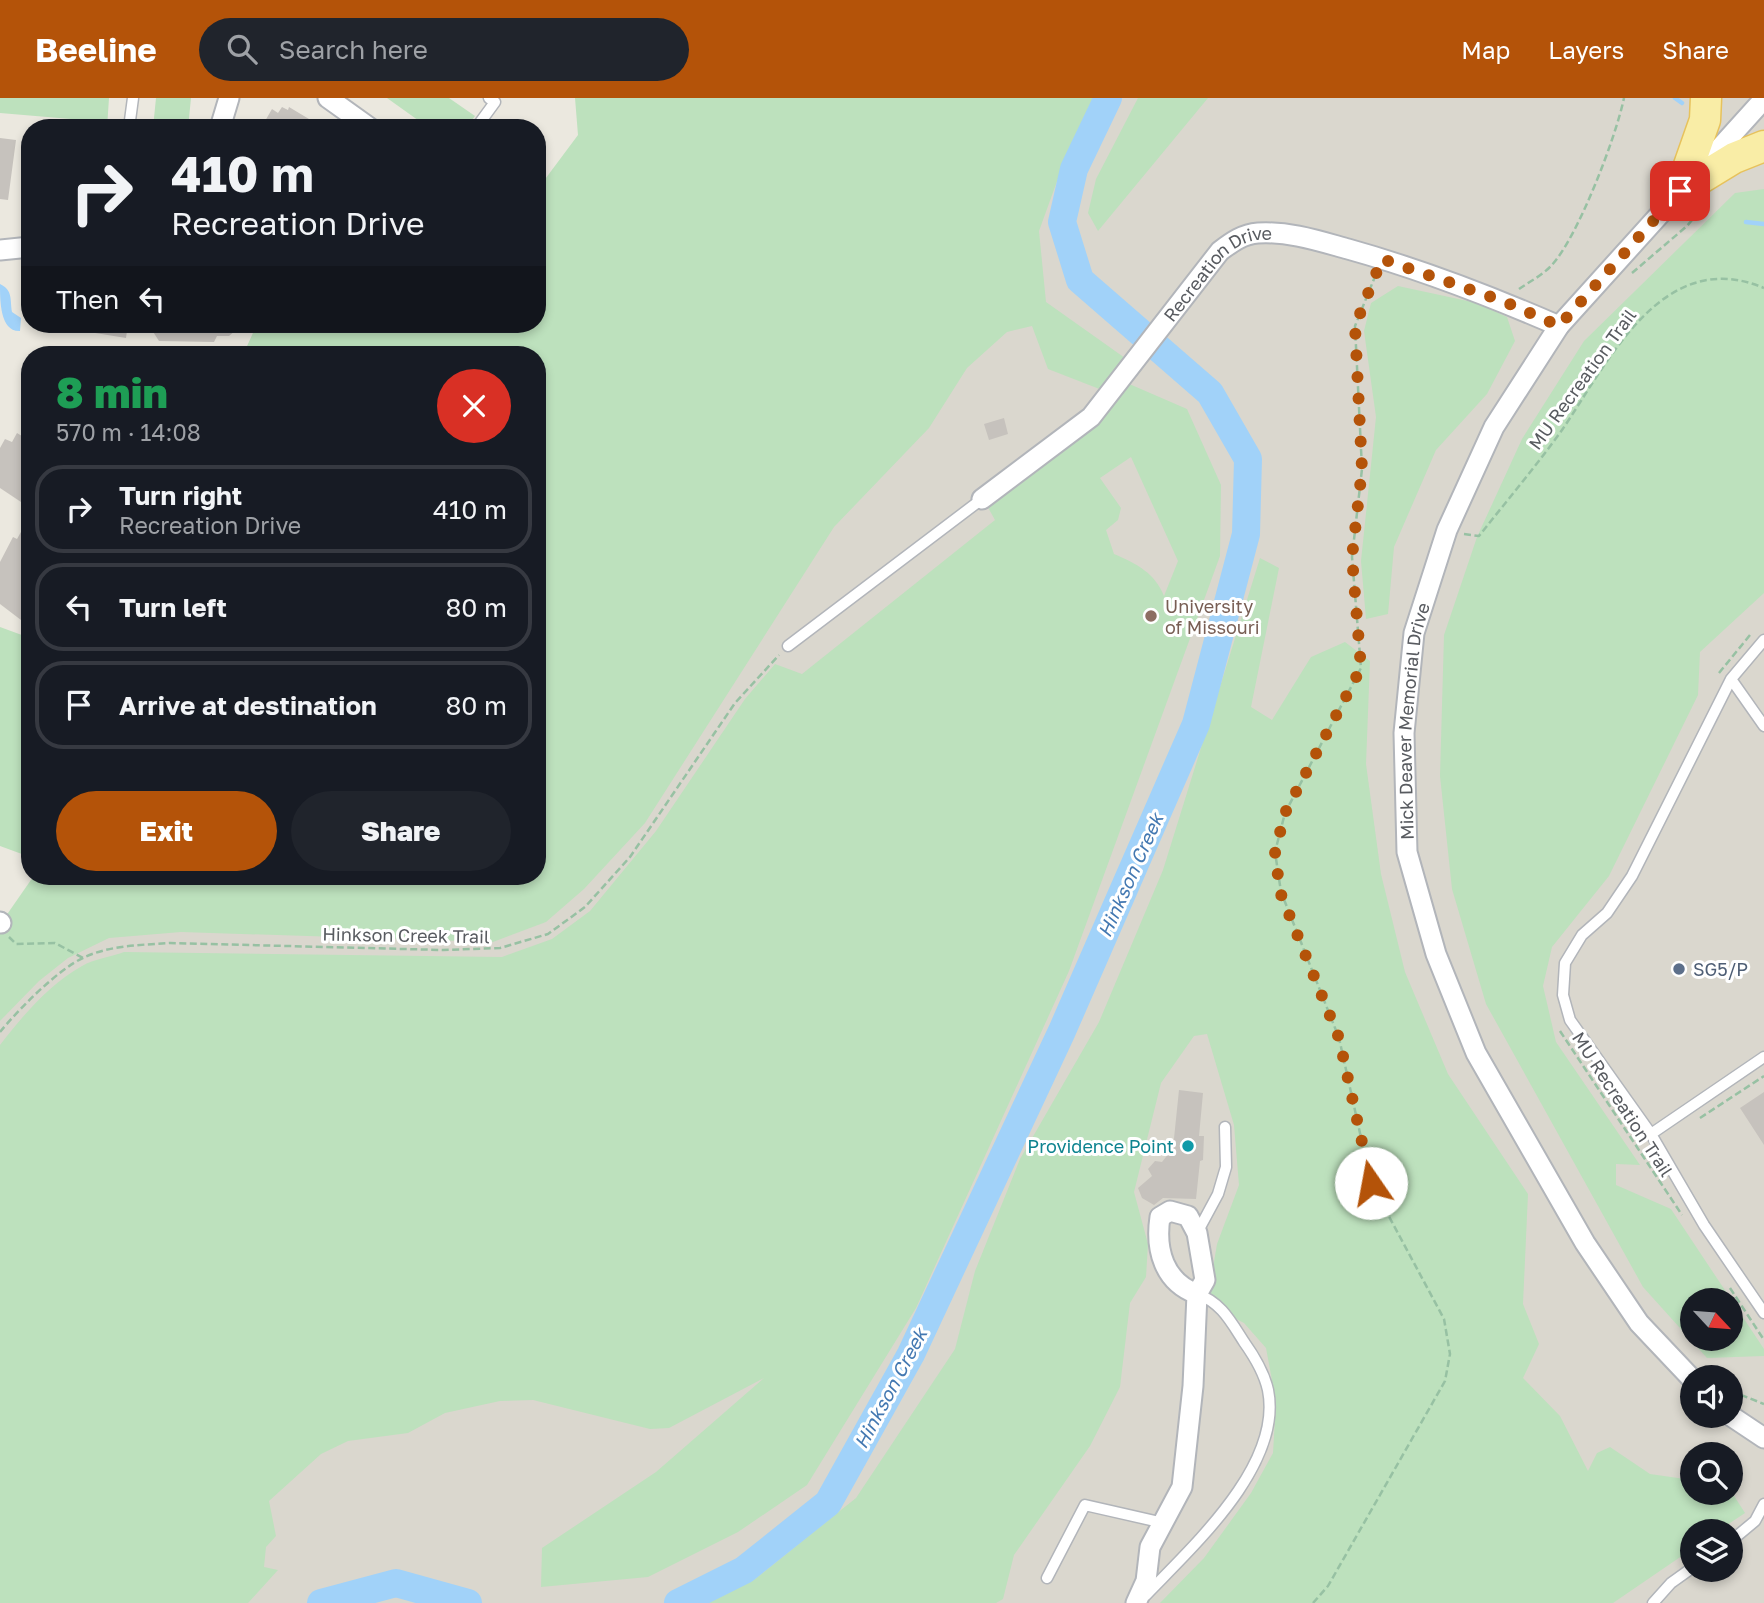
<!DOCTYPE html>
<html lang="en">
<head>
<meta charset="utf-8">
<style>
  body { margin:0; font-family:"Golos Text",sans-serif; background:#20242c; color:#f1f3f6; height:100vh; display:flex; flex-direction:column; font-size:26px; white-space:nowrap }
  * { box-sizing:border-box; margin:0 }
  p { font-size:23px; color:#9ea1a6 }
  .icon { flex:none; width:38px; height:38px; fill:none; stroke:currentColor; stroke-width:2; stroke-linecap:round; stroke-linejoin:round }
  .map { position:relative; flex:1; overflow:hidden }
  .details { position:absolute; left:21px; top:248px; width:525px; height:539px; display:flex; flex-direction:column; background:#171b24; border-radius:28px; box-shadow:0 4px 10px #0003 }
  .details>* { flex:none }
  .top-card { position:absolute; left:21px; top:21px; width:525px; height:214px; border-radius:28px; box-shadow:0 4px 10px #0003; background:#171b24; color:#f1f3f6; overflow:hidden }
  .needle { width:46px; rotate:116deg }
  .fabs { position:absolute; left:1680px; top:1190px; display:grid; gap:14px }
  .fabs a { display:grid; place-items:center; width:63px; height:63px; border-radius:50%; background:#171b24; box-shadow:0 4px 10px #0003; font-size:35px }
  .pin { position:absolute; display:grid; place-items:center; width:60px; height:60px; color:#fff; margin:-30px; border-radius:14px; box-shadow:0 4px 10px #0006 }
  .me { position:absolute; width:77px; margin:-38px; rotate:348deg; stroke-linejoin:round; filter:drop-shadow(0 0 5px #0008) }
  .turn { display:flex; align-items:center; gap:24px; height:147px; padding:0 35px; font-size:32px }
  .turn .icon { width:91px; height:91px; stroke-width:2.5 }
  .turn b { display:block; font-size:49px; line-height:60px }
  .then { display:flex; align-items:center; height:66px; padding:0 35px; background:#0003; gap:14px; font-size:26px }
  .round { display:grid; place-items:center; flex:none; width:74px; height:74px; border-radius:37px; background:#20242c }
  .summary { display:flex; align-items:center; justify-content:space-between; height:119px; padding:0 35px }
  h1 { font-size:42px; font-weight:800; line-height:52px; color:#1e9e55 }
  .button { display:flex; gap:14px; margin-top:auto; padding:14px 35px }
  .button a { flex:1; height:80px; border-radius:42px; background:#b45309; color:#fff; font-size:28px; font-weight:800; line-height:80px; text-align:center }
  .button a+a { background:#20242c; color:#f1f3f6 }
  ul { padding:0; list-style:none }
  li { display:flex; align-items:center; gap:21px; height:88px; margin:0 14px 10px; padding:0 21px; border:4px solid #363941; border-radius:28px }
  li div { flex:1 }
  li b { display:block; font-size:26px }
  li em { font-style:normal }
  header { display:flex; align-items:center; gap:42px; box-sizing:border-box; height:98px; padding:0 35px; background:#b45309; color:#fff }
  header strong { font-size:33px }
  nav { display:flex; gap:38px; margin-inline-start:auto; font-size:24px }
  .search { width:490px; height:63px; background:#20242c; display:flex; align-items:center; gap:18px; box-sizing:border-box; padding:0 24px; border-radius:38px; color:#9ea1a6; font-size:26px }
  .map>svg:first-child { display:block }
  .education { fill:#dad7ce; fill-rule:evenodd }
  .green { fill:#bde1bd; fill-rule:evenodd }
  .water { fill:#a1d2f9 }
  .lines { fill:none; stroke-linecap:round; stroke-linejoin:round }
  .stream { stroke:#a1d2f9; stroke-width:4.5 }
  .river { stroke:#a1d2f9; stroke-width:28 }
  .building { fill:#c6c2bd }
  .lane-casing { stroke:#b2b5ba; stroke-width:13 }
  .street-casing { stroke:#b2b5ba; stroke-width:23 }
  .primary-casing { stroke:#e7c25c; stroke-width:33 }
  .path { stroke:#97c1a3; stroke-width:2.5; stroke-dasharray:7 3.5; stroke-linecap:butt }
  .lane { stroke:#fff; stroke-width:10 }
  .street { stroke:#fff; stroke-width:19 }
  .primary { stroke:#f9eda6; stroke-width:30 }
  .route { stroke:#b45309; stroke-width:12; stroke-dasharray:0 21.6 }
  .education-dot { fill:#8d6e63; stroke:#fff; stroke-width:2.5 }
  .service-dot { fill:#5c6f8a; stroke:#fff; stroke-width:2.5 }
  .culture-dot { fill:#0f9aa8; stroke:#fff; stroke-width:2.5 }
  .labels { text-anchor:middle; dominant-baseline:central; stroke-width:6; stroke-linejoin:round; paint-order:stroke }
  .street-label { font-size:18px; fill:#585b60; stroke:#fff }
  .education-label { font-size:18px; fill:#785e54; stroke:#fff; text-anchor:start }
  .service-label { font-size:18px; fill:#4e5e75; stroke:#fff; text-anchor:start }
  .culture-label { font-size:18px; fill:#0d838f; stroke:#fff; text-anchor:end }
  .water-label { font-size:19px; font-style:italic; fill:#4378b1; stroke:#fff }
</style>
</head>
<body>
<header>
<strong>Beeline</strong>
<div class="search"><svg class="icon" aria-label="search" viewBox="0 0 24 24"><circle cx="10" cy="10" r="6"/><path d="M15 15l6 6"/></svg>Search here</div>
<nav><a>Map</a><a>Layers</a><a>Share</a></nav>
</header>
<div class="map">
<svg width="1764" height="1505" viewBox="0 0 1764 1505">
  <rect width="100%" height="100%" fill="#ebe8df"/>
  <path class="education" d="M622,0H1764V1505H0V848L537,779V226ZM1692,1202H1731V1241H1692ZM1692,1279H1731V1318H1692ZM1692,1356H1731V1395H1692ZM1692,1433H1731V1472H1692Z"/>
  <path class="green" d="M0,0H109L107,30H70L71,21L0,15Z
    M156,0H191L188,30H153Z
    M387,0H449L475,18L466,30H429Z
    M575,0H1095L1064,64L1039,133L1046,204L1125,260L1102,292L1048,271L1032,228L1007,234L967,270L929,330L834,429L645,725L584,791L546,824L493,844L181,834L109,840L68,860L39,883L0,923V820L8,815L33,779H537V257H243L257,226H537V92L578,37Z
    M1138,0H1208L1098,133L1088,115L1096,81Z
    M1764,91V495L1700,554L1698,597L1609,778L1552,849L1543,888L1556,944L1640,1067L1616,1066V1087L1671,1111L1764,1251V1258L1707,1260L1643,1189L1486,906L1452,791L1440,678L1444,537L1477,439L1522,341L1584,243L1735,95ZM1692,1202H1731V1241H1692Z
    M1398,188L1477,205L1507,219L1515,243L1487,296L1436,352L1394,449L1388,516L1366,521L1361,463L1376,319L1364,233L1371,205Z
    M1127,285L1187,311L1221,387L1220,458L1069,873L916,1210L807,1387L738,1434L648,1479L541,1489L542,1450L656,1374L764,1280L669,1330L650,1331L533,1302L500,1303L445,1315L408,1335L348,1343L321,1356L269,1403L276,1438L266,1449L264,1469L278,1472L248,1505H0V947C23,917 50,886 82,868C94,861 111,859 124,854L502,859L552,841L590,813L656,733L745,601L775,566L802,576L995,422L985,404ZM1131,359L1178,463L1164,498C1155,475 1137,466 1114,456L1106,432L1118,422L1121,410L1100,380Z
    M1260,460L1279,470L1251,609L1272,622L1311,559L1345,544L1370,563L1366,666L1381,776L1405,874L1448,976L1528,1096L1523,1206L1539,1246L1523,1280L1560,1318L1588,1373L1597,1355L1610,1349L1650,1376L1692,1382V1395L1731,1393L1745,1415L1718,1433H1692V1451L1613,1505H1160L1204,1460L1251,1395L1273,1355L1276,1304L1266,1250L1244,1225L1207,1206L1217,1146L1239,1087L1234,1027L1207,936L1194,938L1161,985L1134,1094L1148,1146L1146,1179L1130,1205L1120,1289L1090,1348L1014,1457L1003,1501L996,1505H706L755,1481L856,1400L955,1251L975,1173L1020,1061L1099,924L1163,772Z
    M0,529L30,540V759L0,748Z"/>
  <path class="water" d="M0,186C13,192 10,202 12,214L21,220L20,233C0,234 0,203 0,186Z"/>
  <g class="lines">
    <path class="stream" d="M1675,0L1682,5
      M1746,124L1764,126"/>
    <path class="river" d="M321,1505L396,1485L468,1505
      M678,1505L744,1472L828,1405L911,1256L1062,933L1196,626L1246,436L1248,361L1210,295L1080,182L1062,124L1074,71L1108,0"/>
  </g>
  <path class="building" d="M282,9L288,12L289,9L324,30H261L272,11L278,15Z
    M0,40L16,42L8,102L0,101Z
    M83,226H128L126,240L83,233Z
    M148,226H243L229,238H217L214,244L159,243Z
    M1004,320L1008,336L989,342L984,326Z
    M17,335L30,343V410L0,390V350L5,341L12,344Z
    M30,418V509L21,522L0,506V464L13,439L17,441Z
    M1179,992L1203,995L1199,1038H1204L1203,1062L1200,1063L1196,1101L1163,1100L1154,1107L1142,1100L1138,1090L1152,1078L1148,1071L1155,1063L1162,1064L1173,1050Z
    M1764,994V1047L1740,1010Z"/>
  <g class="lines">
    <g class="lane-casing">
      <path id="lane" d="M129,30L133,0
        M476,30L495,4L489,0
        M1764,542L1731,581L1632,778L1607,815L1582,837L1565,865L1563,897L1570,922L1651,1036L1704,1127L1764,1215
        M788,548L982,401
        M1731,581L1764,628
        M1651,1036L1764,959
        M1197,1135L1218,1096L1226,1069L1225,1029
        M1731,1443L1755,1423L1764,1406
        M1047,1480L1085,1407L1164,1425
        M1146,1497C1193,1448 1283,1367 1268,1292C1264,1274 1254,1258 1244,1244C1231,1224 1221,1204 1197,1196
        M1653,1505L1671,1485L1692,1470"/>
    </g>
    <g class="street-casing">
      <g id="street">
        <path d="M328,0L370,30"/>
        <path d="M220,30L229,0"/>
        <path d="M0,152L30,149"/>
        <path id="s1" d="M982,401L1091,319L1220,153C1232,144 1243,136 1258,135C1289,133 1319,143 1348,151C1420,171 1490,198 1559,228"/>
        <path d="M0,824L1,825"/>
        <path id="s2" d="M1692,1281L1639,1225L1585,1145L1476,955L1436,856L1407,754L1404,635L1414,535L1447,432L1494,329L1559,228L1764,1"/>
        <path d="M1731,1318L1764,1340"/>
        <path d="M1136,1505L1146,1483L1150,1449L1182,1389L1193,1288L1197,1196L1205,1182L1197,1135L1188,1118L1170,1113L1160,1119C1155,1152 1164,1184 1197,1196"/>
      </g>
    </g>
    <g class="primary-casing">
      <path id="primary" d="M1680,93L1705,22L1706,0
        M1680,93L1734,60L1764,48"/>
    </g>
    <path class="path" d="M1632,175L1687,128L1708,103
      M1519,191C1529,184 1541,178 1550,169C1577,142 1616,39 1624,0
      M1464,436L1479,438L1483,433C1509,400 1537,367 1562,332C1608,265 1662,147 1764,190
      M1719,575L1750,537
      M9,839L16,846L55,845L83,860
      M1560,933L1682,1117
      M0,934C18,912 59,870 85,859C111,847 142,847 170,845L443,852L500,850L548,836L585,809L630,759L735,605L779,557
      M1700,1020L1764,978
      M1730,1190L1764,1242
      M1731,1293L1764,1306
      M1313,1505L1328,1488L1445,1283L1450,1256L1444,1221L1371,1085L1339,940L1281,794L1275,754L1285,715L1361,570L1352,459L1362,371L1355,228L1376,176"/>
    <use href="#lane" class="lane"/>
    <use href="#street" class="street"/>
    <use href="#primary" class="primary"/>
  </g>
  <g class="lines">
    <path class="route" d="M1371,1085L1339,940L1280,794L1275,754L1285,715L1361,570L1352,459L1362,371L1355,228L1382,161L1503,203L1559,228L1680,93"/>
  </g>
  <circle class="education-dot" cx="1151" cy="518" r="7"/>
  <circle class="service-dot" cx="1679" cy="871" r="7"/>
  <circle class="culture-dot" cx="1188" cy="1048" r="7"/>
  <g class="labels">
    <g class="street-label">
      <text stroke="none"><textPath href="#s1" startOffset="332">Recreation Drive</textPath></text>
      <text transform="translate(1582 281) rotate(-54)">MU Recreation Trail</text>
      <text stroke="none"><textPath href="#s2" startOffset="737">Mick Deaver Memorial Drive</textPath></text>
      <text transform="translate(406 837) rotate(1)">Hinkson Creek Trail</text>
      <text transform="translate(1623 1006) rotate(57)">MU Recreation Trail</text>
    </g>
    <g class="education-label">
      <text x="1165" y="508">University<tspan x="1165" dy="21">of Missouri</tspan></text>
    </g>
    <g class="service-label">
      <text x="1693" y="871">SG5/P</text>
    </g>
    <g class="culture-label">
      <text x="1174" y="1048">Providence Point</text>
    </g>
    <g class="water-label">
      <text transform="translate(1130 777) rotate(-66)">Hinkson Creek</text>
      <text transform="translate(890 1290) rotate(-62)">Hinkson Creek</text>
    </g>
  </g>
</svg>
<div class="fabs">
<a><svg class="needle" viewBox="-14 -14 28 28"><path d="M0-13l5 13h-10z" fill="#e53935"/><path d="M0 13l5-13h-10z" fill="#9ea1a6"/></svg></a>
<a><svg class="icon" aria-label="sound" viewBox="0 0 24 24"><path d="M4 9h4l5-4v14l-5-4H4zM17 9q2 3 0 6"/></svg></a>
<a><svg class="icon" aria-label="search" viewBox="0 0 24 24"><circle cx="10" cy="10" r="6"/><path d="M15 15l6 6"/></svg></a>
<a><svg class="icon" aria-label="layers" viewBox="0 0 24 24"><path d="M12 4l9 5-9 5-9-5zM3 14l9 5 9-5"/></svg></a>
</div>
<div class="pin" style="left:1680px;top:93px;background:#d93025"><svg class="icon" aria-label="arrive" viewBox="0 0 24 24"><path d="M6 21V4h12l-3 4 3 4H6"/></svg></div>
<svg class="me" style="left:1371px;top:1085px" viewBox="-20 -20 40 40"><circle r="19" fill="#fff"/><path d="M0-13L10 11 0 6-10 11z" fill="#b45309"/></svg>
<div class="top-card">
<div class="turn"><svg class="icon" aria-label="right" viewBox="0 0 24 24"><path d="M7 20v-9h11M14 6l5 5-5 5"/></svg><div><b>410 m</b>Recreation Drive</div></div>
<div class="then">Then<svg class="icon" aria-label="left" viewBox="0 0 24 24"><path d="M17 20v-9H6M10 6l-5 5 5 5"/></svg></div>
</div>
<section class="details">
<div class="summary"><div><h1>8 min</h1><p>570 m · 14:08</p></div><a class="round" style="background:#d93025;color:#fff"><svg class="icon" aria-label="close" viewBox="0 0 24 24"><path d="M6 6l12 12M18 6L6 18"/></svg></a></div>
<ul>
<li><svg class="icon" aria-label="right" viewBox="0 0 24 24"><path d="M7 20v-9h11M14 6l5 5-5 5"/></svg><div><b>Turn right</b><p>Recreation Drive</p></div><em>410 m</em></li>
<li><svg class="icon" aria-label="left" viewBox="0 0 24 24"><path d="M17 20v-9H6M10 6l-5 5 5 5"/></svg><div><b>Turn left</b></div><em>80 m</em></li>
<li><svg class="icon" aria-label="arrive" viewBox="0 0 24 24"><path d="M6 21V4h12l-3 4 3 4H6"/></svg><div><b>Arrive at destination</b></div><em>80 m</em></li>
</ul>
<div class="button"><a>Exit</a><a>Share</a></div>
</section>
</div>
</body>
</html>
